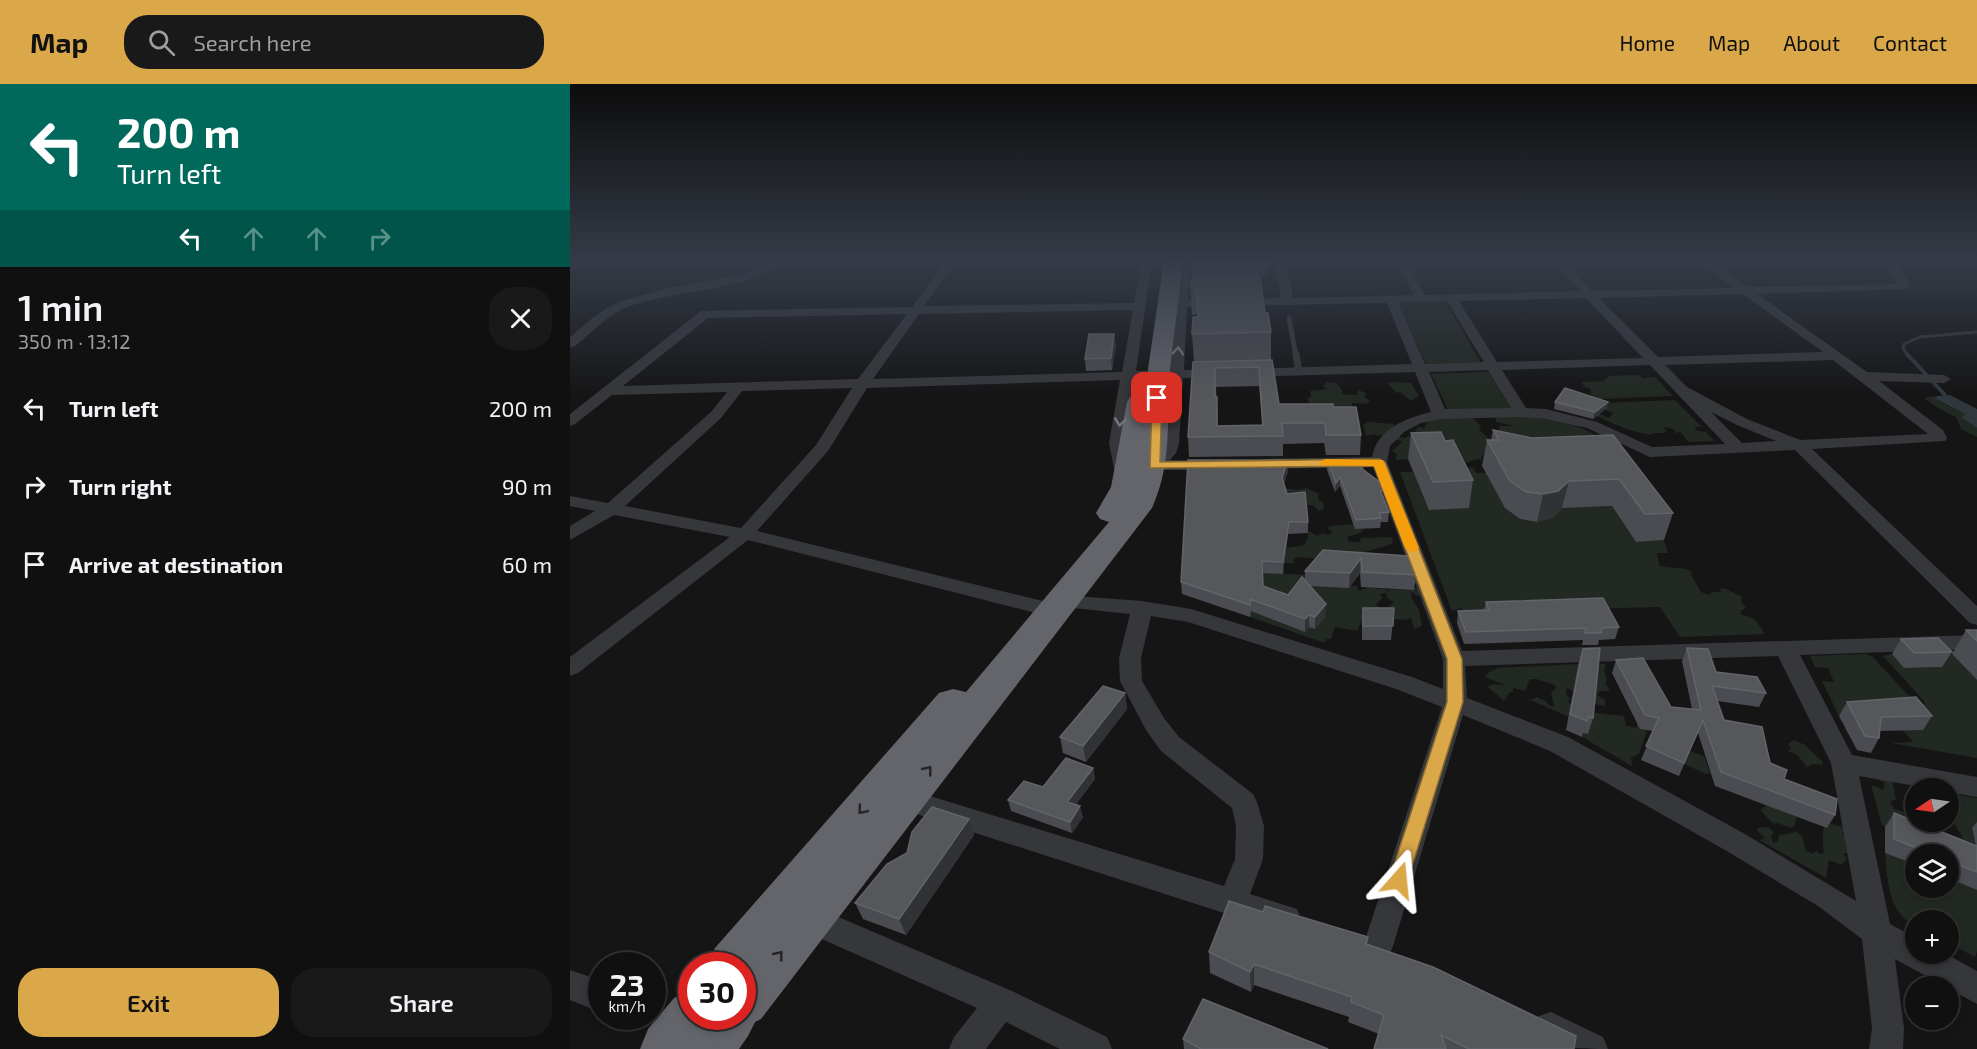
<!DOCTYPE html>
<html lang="en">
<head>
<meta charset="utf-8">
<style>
  body { margin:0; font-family:"Exo 2",sans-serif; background:#191919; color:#f1f3f6; height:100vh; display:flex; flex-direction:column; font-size:22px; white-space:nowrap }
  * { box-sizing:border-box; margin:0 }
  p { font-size:20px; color:#9c9d9f }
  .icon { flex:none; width:33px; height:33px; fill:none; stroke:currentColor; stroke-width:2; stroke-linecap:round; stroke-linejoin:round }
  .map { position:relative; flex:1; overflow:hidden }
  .panel { display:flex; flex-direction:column; background:#101010; width:570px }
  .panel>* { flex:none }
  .top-card { background:#00695c; color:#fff; overflow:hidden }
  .needle { width:39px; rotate:257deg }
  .controls { position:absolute; left:1335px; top:694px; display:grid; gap:12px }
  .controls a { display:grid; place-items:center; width:54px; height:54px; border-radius:50%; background:#101010; box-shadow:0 3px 9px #0003,0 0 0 2px #303030; font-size:30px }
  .speed { position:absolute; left:18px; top:868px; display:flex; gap:12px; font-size:30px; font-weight:700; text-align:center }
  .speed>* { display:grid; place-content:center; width:78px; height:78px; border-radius:50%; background:#101010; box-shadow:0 3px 9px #0003,0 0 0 2px #303030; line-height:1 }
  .speed small { font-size:15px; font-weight:400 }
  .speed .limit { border:9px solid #d22; background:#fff; color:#111 }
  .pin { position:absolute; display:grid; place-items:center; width:51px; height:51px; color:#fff; margin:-26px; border-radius:12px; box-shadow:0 3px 9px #0006 }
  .me { position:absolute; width:66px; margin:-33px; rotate:18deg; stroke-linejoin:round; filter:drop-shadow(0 0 4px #0008) }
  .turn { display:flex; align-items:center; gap:21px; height:126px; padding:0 18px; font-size:27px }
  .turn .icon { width:78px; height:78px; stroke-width:2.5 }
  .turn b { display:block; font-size:42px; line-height:51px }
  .lanes { display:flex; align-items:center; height:57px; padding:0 18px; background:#0003; justify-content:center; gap:30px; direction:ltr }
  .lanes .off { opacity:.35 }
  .round { display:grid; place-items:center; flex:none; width:63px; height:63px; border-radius:24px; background:#191919 }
  .head { display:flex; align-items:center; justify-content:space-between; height:102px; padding:0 18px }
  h1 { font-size:36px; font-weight:600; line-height:45px }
  .action { display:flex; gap:12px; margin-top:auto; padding:12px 18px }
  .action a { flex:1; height:69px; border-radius:24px; background:#daa749; color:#111; font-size:24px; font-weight:600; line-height:69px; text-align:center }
  .action a+a { background:#191919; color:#f1f3f6 }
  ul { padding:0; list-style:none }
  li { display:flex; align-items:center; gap:18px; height:78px; padding:0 18px }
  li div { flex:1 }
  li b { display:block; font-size:22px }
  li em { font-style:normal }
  header { display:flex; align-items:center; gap:36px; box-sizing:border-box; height:84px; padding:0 30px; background:#daa749; color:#111 }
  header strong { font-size:28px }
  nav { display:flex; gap:33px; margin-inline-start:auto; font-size:21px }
  .search { width:420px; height:54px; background:#191919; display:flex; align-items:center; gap:15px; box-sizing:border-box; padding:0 21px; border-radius:24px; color:#9c9d9f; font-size:22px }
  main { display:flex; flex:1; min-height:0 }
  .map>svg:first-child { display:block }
  .green { fill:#222822 }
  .water { fill:#30373d }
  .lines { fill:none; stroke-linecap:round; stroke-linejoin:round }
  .stream-far1 { stroke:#30373d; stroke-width:3 }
  .stream { stroke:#30373d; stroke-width:4 }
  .lane-far1 { stroke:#36373b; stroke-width:5 }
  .lane { stroke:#36373b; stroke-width:7 }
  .street { fill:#36373b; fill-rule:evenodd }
  .highway { fill:#63656b; fill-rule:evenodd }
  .wall { fill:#4b4c51; fill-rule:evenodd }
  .shaded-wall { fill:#313235 }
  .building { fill:#55575b; stroke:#626469; stroke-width:1.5; fill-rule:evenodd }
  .oneway { stroke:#75777e }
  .oneway2 { stroke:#252528 }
  .route { fill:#daa749; stroke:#8e6d2f; stroke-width:1.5 }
  .slow { fill:#f59e0b }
</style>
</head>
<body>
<header>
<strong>Map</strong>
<div class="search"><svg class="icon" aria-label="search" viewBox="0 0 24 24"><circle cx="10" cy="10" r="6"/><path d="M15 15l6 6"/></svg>Search here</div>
<nav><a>Home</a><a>Map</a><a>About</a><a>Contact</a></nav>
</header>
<main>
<section class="panel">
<div class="top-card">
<div class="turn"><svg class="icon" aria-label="left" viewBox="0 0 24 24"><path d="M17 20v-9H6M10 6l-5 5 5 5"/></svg><div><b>200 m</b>Turn left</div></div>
<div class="lanes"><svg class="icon" aria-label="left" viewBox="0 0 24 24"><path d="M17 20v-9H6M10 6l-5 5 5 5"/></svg><svg class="icon off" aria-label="ahead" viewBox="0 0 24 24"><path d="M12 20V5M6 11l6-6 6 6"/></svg><svg class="icon off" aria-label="ahead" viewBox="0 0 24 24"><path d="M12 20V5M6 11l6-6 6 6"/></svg><svg class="icon off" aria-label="right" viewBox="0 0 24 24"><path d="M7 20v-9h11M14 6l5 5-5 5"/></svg></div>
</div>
<div class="head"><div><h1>1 min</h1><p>350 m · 13:12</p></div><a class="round"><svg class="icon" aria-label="close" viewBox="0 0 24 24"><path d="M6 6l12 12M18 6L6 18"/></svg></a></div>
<ul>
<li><svg class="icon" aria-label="left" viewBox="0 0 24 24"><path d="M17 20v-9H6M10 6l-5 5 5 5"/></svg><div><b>Turn left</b></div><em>200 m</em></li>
<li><svg class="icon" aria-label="right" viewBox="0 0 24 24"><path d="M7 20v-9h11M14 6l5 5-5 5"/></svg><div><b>Turn right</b></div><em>90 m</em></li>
<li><svg class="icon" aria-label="arrive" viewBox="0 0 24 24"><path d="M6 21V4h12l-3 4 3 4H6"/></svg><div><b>Arrive at destination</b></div><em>60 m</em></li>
</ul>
<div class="action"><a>Exit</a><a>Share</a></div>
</section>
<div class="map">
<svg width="1407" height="965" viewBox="0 0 1407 965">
  <rect width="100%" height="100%" fill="#151516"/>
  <path class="green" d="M875,217L910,278L856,280L828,218Z
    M919,288L941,324L884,326L903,334L911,342L909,346L921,356L911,374L913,376L907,375L896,379L868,374L825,376L827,371L822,367L832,358L826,355L828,353L834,354L846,349L845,346L848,344L847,342L854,345L857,338L878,326L861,290Z
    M1070,291L1072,294L1085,293L1103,312L1030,315L1021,311L1020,304L1012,303L1015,302L1011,298L1035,297L1034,295L1039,294L1037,292Z
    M756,298L767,299L772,306V310L787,311L788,306L796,309L795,313L800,317L797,320L782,319V322C775,323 747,322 739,319L737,314L741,313L740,307L758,305L753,303Z
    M823,298L841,299L849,312L841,317L830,308L826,309L818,299Z
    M1364,312L1368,317L1395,330L1396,337L1407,344V353L1391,345L1386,333C1377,330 1362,320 1354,314Z
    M1105,316L1132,343H1126L1125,346L1136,348L1145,357L1119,358L1110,348L1105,349L1104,345L1093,343L1097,347L1093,349H1083L1082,351C1061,348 1035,338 1017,325L1039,334L1043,329L1035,326L1029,319Z
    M946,331C973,334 1006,338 1029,353C1034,356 1038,362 1042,367L935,350L929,346L930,342H944L926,338V333Z
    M798,338L823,340L824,344L813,352L811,350L808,352L804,350L796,352L793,341Z
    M893,382L904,384L906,389H917C931,417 942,448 982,434L984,424L1042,422L1066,458L1094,456L1098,469H1087L1089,481C1100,486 1112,481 1122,488L1121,491L1131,508L1140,511L1141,508H1151L1150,505L1154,504L1172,513L1171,518L1176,524L1172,526L1170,530L1185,535L1195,550L1110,553L1090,523L898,528L890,524L882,527L830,388H843L859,426Z
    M715,404L727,406L736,404L749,410L748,415L753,418L754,425L749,427L744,422L707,415Z
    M784,440L785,445H794L790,449L777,453L779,458H790L791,454L822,453L823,459C811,465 766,475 752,475C742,475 734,472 724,474V479H715L716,464L734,461L738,454V447L748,452L752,449L759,451L763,448L758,445L759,442Z
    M681,488L745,491L755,503L787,502L789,507C800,501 802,505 816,505L817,508L820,505L839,506L843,502L854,509L847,512L842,508L841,513L849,526L852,542L844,545L841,533L837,536L824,535L825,530L818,523L824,518L817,514V509L809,510L813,513L806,521L815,525L792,536L787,547L765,543L761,555H756L755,559L680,533Z
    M1359,569L1382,570L1407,596V674L1321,659L1343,658L1332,645L1277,649L1275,645L1346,639L1338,627L1269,632L1252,597L1264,598L1258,584L1245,583L1240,572L1296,570L1303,573L1347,621L1355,620L1353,616L1313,572L1322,570L1335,584L1371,583Z
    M1025,579L1034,580L1036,582L1034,586L1037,597L1035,598L1040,607H1030L1027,611L1035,616V622L1020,619Z
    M1008,580L1003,607L997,604L996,610L1000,615L998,618C1009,630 1038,630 1054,632L1056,642L1067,644V638L1072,645L1077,647L1069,670L1061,674L1062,682L1012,653L1015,640L958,615H964L966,613L976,617L980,622H984L981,609L986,604L985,601L966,595H960L955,607L943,604V608H940L934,617L917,602L926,600L937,602L915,593L919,588L928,584Z
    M1224,656L1235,661L1253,678L1252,681L1243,680L1237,683L1227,671L1218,667L1221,665L1218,660Z
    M1120,667L1134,672L1140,689L1136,690L1114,680Z
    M1308,696H1322L1326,716L1320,717L1324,725L1345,731L1346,738H1360L1366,744L1369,754L1325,747L1312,741L1301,701L1314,706V698Z
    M1379,709L1407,714V746L1402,745L1407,764H1395L1391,750L1384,740L1386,727L1379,718Z
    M1197,721L1227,733L1224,742L1220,744L1208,739L1204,740L1190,726Z
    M1258,739L1272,743L1274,748L1272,749L1277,753L1283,770L1273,769L1277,775L1271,781L1259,776L1256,794L1189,756L1195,754L1187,747L1188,744L1198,743L1202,746L1204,750L1201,752L1203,759L1208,757L1209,751L1227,748L1232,752L1236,767L1243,770L1246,767L1250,770L1254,769C1253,762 1252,752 1254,743L1257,744Z
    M1315,769L1345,781L1346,804H1378L1379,794L1407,806V867L1405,873L1379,859L1378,837H1346L1345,842C1317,827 1318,797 1315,769Z"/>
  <path class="water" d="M1380,311L1407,325V344L1392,334L1395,330L1364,314L1367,312Z"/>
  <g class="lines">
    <path class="stream-far1" d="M1338,272L1333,264L1334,260L1350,253L1407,248"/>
    <path class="stream" d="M1337,270L1375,311"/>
    <path class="lane-far1" d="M719,234L726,272"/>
    <path class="lane" d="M726,270L729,288"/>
    <path class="street" d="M199,177H210C186,206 97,207 57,223C36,232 22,249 5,262L0,263V253L26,231L48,218L99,204L175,190Z
      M376,177H386L354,222L564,219L572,177H582L566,287L600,286L610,177H620L618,216L711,214L705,181H672L668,180V177H737L732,180H716L723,214L844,211L826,177H836L855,211L1010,207L982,177H993L1022,207L1164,204L1129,177H1140L1178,203L1328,200L1316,177H1326L1340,200L1335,205L1187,210L1297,288L1374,291L1381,295L1374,299L1309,297L1373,346L1377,354L1375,357L1242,365L1407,522V541L1400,539L1225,366L1080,373L1017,344L976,335L951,333L870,335L851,339L834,348L820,362L817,378L892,567L1407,551V565L1230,571L1282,671L1407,693V713L1378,708V705H1362L1289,692L1320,840L1346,854V870H1376L1407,887V920L1325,875L1334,944L1333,965H1299L1302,944L1292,855L1248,822L1155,766L980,667L893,631L823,862L819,872L808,876L797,872L793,862L872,623L826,605L618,538L581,532L571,574L572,597L594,634L609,653L683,710L687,718L694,742L693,775L680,810L727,825L731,835L727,845L716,849L325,723L321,715L325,707L334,704L654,802L665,775L666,742L662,724L591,667L576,646L550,597L549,574L560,530L485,522L482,517L485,512L492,511L572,517L621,525L842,593L873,605V575L803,383L692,385L684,380L692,375L802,373C807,345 836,334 861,328L845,288L678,293L671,289L678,285L842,280L817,219L617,223L614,286L649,285L656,289L649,293L613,294L609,360L606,369L600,376L651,377L653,381L645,386H585L577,381L591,367L593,360L599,295L564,296L555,359L561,390L553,395L545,390L539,359L550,296L297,304L258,367L187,447L473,517L476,522L473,527L466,529L178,456L8,589L0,592V573L160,453L44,431L0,456V442L25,427L0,422V412L38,419L141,328L157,308L42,311L5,340L0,342V330L131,227L342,223ZM1173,210L1253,268L1088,273L1029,214ZM1016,214L1073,274L927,278L889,217ZM877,217L914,278L855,280L828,218ZM563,226L552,288L303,295L349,230ZM337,230L288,295L53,302L138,234ZM1263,276L1358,350L1230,356L1177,335L1117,303L1095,281ZM1080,281L1155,360L1082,363L1027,338L976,325L956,324L932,286ZM918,286L941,324L875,325L859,288ZM282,304L246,361L171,444L55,422L151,334L172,307ZM1141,328L1167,341L1206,357L1172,359ZM1208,572L1261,679L1286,817L1175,750L998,653L897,614L895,582Z
      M238,820L442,907L537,953L542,965H490L436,938L416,965H379L384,953L407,924L227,844L223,834L227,824Z
      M0,886L32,897V929L0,916Z
      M981,928L1033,953L1038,965C1012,965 976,965 965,944L969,932Z"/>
    <path class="highway" d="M594,177H612C610,214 603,251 600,288C596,337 603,377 582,424L191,935L185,938L178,952L169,965H70L78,945L104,914L122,906V933H172V882H138L145,864L369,609L383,605L396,608L539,438L530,435L526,429L541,403L557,318L560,313L574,312Z"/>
  </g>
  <path class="wall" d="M697,183V193L690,194L695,229L701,248V276L709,320L763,323L791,351L790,371H756L754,359L713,360V372L619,373L618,353L624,278L622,250L627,233V230L622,231L620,200ZM689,302L692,341L648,342L646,303Z
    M546,261L542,286L516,287L515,275Z
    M985,318L1037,324L1023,335L984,325Z
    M923,346L962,354L1043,351L1103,429L1094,456L1066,458L1042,422L992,424L982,434L967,438L950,435L935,424L912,382L917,356H921Z
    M841,349L875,357L903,396L899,424L859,426L838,375Z
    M758,377L794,381L793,386L813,413L819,428L818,438H811L810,444L785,445L770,402L765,408L757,386Z
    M718,387L714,400L717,410L738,438V449L718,450L713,490L692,489L693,502L718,511L735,497V487L753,466L846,491L844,506L791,503L790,489L779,504L740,502L755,533L745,545L739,543L735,548L681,527L680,533L612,510L611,498Z
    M916,518L1049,543L1045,555L1029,556L1028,561H1012L1013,556L894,560L887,539L888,527L914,526Z
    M793,524H824L821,556H792V538Z
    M1396,546H1407V596L1382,570Z
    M1331,555L1382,568L1372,583L1334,584L1322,570Z
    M1117,564L1146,588L1196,609L1189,623L1147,617L1154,636L1200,679L1214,695L1265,731L1257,744L1145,702L1128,649L1109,692L1071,676L1083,647L1070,645L1042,589L1046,576L1101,623L1122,625L1112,577Z
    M1013,565L1023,634L1018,650L1013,649L1012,653L996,646L1008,581Z
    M555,609L557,625L516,678L493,669L490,653Z
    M1277,618L1362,632L1353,646L1310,647L1309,654L1301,669L1287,666L1269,632Z
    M523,684L525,695L506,720L513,733L502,749L441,727L438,716Z
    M1324,729L1406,762L1402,744L1407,738V806L1378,794V771H1346V781L1315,769V743Z
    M399,735L404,751L336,851L293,835L285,819Z
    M693,828L797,860L1004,965H804L809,950L778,938L779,933L684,901L681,908L640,889L639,868Z
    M613,955L758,965H614Z"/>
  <path class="shaded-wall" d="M697,183V193L688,195V185Z
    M544,250L546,261L542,286L541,274Z
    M1038,318L1037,324L1023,335L1025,328Z
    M718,376V387L712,406V394Z
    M770,393V402L765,408L766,399Z
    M999,397L992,424L982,434L967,438L973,410Z
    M719,438L718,450L713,490V478Z
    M791,474L790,489L779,504L780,489Z
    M756,520L755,533L745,545V533Z
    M739,531V543L735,548V535Z
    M555,609L557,625L516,678L513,662Z
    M523,684L525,695L500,729L497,718Z
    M510,722L513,733L502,749L500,738Z
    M399,735L404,751L336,851L329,835Z
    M684,880V901L681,908L680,888Z"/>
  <path class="building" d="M624,177H696L697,183L688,185L689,193L623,195Z
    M690,193L695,229H698L701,248L622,250L623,233H628L626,200H620L621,195Z
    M519,250H544L541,274L515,275Z
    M702,276L709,320H763V323H786L791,351H756L755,339H712L713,352L618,353L623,278ZM689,283L693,341L647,342V313H645V284Z
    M995,304L1038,318L1025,328L985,318Z
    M923,346L962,354L1043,351L1103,429L1075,430L1049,395L999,397L988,407L973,410L956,408L940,397L917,356H929Z
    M871,348L875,357L883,356L903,396L863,398L841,349Z
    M618,376H718L712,394L717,410L735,408L738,438H719L713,478L692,477L693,502L718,511L732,493L756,520L745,533L739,531L735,535L680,515V521L611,498Z
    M793,376L794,381H787L811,399L813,406L811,408L819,428L809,429L811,434L786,436L770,393L766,399L758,377Z
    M753,466L838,472L846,491L792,488L791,474L780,489L735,487Z
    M1033,514L1049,543L1032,544L1031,549H1015L1016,544L896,548L888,527L919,526L916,518Z
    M793,524H824L823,542H793Z
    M1396,546H1407V557Z
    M1368,554L1382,568L1344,569L1331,555Z
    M1030,564L1023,634L1018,633L1017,637L1000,630L1013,565Z
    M1117,564L1138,565L1146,588L1187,593L1196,609L1142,602L1154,636L1192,643L1200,679L1217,686L1214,695L1267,715L1265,731L1151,688L1133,636L1114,679L1076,662L1089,634L1075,631L1046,576L1073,574L1101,623L1131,626Z
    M533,602L555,609L513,662L490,653Z
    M1346,613L1362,632L1311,633L1309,654L1295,652L1277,618Z
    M496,674L523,684L497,718L510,722L500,738L438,716L454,697L473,703Z
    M362,723L399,735L329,835L285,819L317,780L337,769L342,748Z
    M1324,729L1407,762V788L1378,777V771H1364L1324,755Z
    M659,817L693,828L695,822L798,853L796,860L863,883L1006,952L1004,965H899L871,951L876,965H804L814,931L781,918L782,913L684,880L680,888L639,868Z
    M633,915L758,965H631L613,955Z"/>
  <defs><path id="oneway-chevron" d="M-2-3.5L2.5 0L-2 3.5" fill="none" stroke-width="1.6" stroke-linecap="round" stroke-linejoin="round" transform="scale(1.5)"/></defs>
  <g class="oneway">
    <use href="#oneway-chevron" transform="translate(608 267) rotate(-85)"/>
    <use href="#oneway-chevron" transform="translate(550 338) rotate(98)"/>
  </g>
  <g class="oneway2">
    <use href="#oneway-chevron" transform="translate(358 686) rotate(-51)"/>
    <use href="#oneway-chevron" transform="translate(292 726) rotate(130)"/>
    <use href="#oneway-chevron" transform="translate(209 871) rotate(-51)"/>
  </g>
  <linearGradient id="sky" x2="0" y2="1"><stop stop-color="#0c0c0c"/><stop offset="0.57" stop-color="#353b47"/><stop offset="1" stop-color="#353b47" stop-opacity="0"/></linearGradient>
  <rect width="1407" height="312" fill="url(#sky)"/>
  <path class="route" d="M587,311L592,314L590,378L809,375L815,378L892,575L893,618L836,802L829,805L822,802L819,796L877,618V575L804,382L580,384L582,314Z"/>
  <path class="slow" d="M755,375L813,376L849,464L847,467L842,468L835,464L804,382L751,381L749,379Z"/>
</svg>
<div class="controls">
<a><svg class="needle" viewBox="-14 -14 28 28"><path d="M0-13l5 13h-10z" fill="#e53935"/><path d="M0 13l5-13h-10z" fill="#9c9d9f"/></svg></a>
<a><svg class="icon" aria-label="layers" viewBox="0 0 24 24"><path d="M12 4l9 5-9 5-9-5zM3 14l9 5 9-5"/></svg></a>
<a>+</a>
<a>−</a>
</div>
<div class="speed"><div>23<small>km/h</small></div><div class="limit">30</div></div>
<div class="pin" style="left:587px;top:314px;background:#d93025"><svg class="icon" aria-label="arrive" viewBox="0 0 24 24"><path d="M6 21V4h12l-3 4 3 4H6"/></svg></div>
<svg class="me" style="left:829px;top:796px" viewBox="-20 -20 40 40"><path d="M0-17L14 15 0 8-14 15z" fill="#daa749" stroke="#fff" stroke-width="4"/></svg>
</div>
</main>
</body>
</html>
